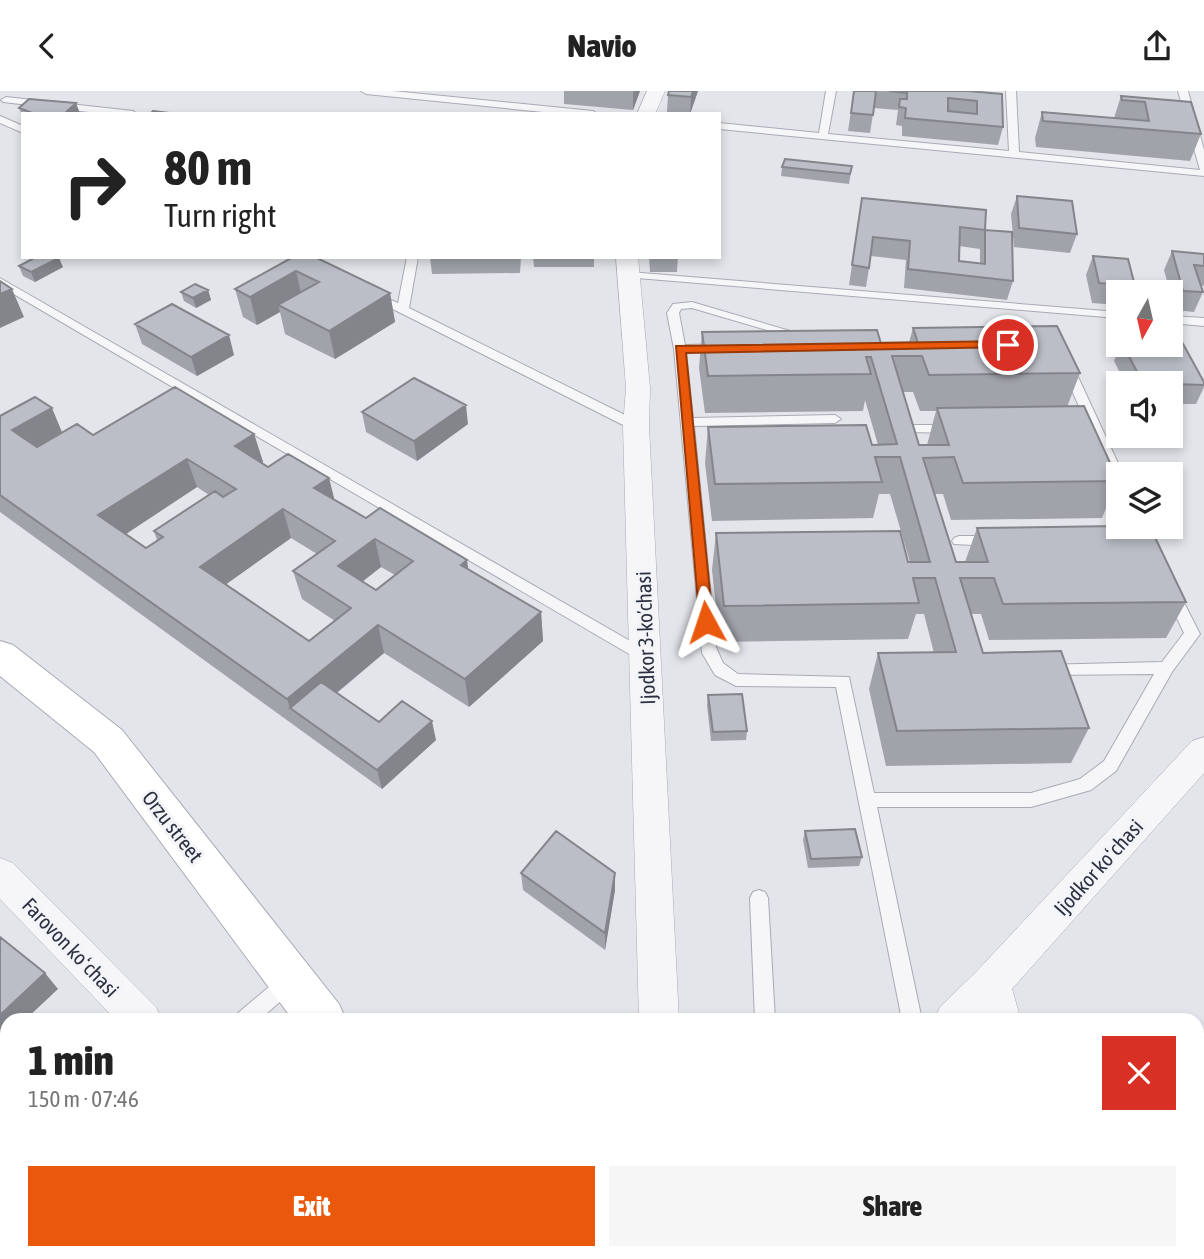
<!DOCTYPE html>
<html lang="en">
<head>
<meta charset="utf-8">
<style>
  body { margin:0; font-family:"Asap Condensed",sans-serif; background:#f6f6f6; color:#222; height:100vh; display:flex; flex-direction:column; font-size:26px; white-space:nowrap }
  * { box-sizing:border-box; margin:0 }
  p { font-size:23px; color:#767676 }
  .icon { flex:none; width:38px; height:38px; fill:none; stroke:currentColor; stroke-width:2; stroke-linecap:round; stroke-linejoin:round }
  .map { position:relative; flex:1; overflow:hidden }
  .panel { position:absolute; left:0px; top:922px; width:1204px; height:247px; display:flex; flex-direction:column; background:#fff; border-radius:21px 21px 0 0; box-shadow:0 4px 10px #0003 }
  .panel>* { flex:none }
  .top-card { position:absolute; left:21px; top:21px; width:700px; height:147px; border-radius:0px; box-shadow:0 4px 10px #0003; background:#fff; color:#222; overflow:hidden }
  .needle { width:46px; rotate:188deg }
  .buttons { position:absolute; left:1106px; top:189px; display:grid; gap:14px }
  .buttons a { display:grid; place-items:center; width:77px; height:77px; border-radius:0px; background:#fff; box-shadow:0 4px 10px #0003; font-size:35px }
  .pin { position:absolute; display:grid; place-items:center; width:60px; height:60px; color:#fff; margin:-30px; border:4px solid #fff; border-radius:50%; box-shadow:0 2px 7px #0007 }
  .me { position:absolute; width:77px; margin:-38px; rotate:355deg; stroke-linejoin:round; filter:drop-shadow(0 0 5px #0008) }
  .turn { display:flex; align-items:center; gap:24px; height:147px; padding:0 28px; font-size:32px }
  .turn .icon { width:91px; height:91px; stroke-width:2.5 }
  .turn b { display:block; font-size:49px; line-height:60px }
  .round { display:grid; place-items:center; flex:none; width:74px; height:74px; border-radius:0px; background:#f6f6f6 }
  .headline { display:flex; align-items:center; justify-content:space-between; height:119px; padding:0 28px }
  h1 { font-size:42px; font-weight:800; line-height:52px }
  .cta { display:flex; gap:14px; margin-top:auto; padding:14px 28px }
  .cta a { flex:1; height:80px; border-radius:0px; background:#ea580c; color:#fff; font-size:28px; font-weight:800; line-height:80px; text-align:center }
  .cta a+a { background:#f6f6f6; color:#222 }
  header { display:flex; justify-content:space-between; align-items:center; height:91px; padding:0 28px; background:#fff; font-size:32px; font-weight:800 }
  .map>svg:first-child { display:block }
  .lines { fill:none; stroke-linecap:round; stroke-linejoin:round }
  .service-casing { stroke:#a8abb4; stroke-width:2 }
  .minor-casing { stroke:#a8abb4; stroke-width:1 }
  .secondary-casing { stroke:#a8abb4; stroke-width:2 }
  .service { fill:#f6f6f9; fill-rule:evenodd }
  .minor { fill:#f6f6f9; fill-rule:evenodd }
  .secondary { fill:#fff; fill-rule:evenodd }
  .wall { fill:#a1a3ab; fill-rule:evenodd }
  .shaded-wall { fill:#83858b }
  .building { fill:#bbbec7; stroke:#83858b; stroke-width:2; fill-rule:evenodd }
  .route { fill:#ea580c; stroke:#983908; stroke-width:2 }
  .labels { text-anchor:middle; dominant-baseline:central; stroke-width:6; stroke-linejoin:round; paint-order:stroke }
  .street-label { font-size:21px; fill:#2c3142; stroke:#f3f4f8 }
</style>
</head>
<body>
<header><svg class="icon" aria-label="back" viewBox="0 0 24 24"><path d="M15 5l-7 7 7 7"/></svg>Navio<svg class="icon" aria-label="share" viewBox="0 0 24 24"><path d="M12 15V3M7 8l5-5 5 5M5 13v7h14v-7"/></svg></header>
<div class="map">
<svg width="1204" height="1168" viewBox="0 0 1204 1168">
  <rect width="100%" height="100%" fill="#e3e5ea"/>
  <g class="lines">
    <g class="service-casing">
      <path id="service" d="M361,0H393L593,20L597,23H563L366,3Z
        M826,0H836L828,43L1009,60L1006,0H1016L1019,61L1200,79L1178,0H1188L1204,59V85L719,38V32L819,42Z
        M6,6L133,20L137,23H106L3,11L1,9Z
        M0,25L23,35V42L0,32Z
        M407,166H418L409,217L641,332V338H631L371,207V203L375,202L398,212Z
        M629,181L1118,221V227L625,186V182Z
        M0,187L651,562L654,566L651,570H641L0,195Z
        M692,211L807,245L801,249L692,217L681,218L679,222L685,254L722,253L728,257L722,261H686L693,327L835,324L841,328L835,332L694,335L716,556L723,572L738,583L849,586L874,702H1031L1080,688L1104,670L1154,583L1046,584L1040,582L1038,578L1040,574L1162,571L1184,542L1165,502L1172,497L1177,498L1200,543L1172,581L1116,680L1091,699L1031,716H877L922,929H902L836,596L736,595L715,584L702,562L674,258L667,222L673,213Z
        M1171,225L1204,227V235L1171,232Z
        M928,251L932,252V258L863,260L857,256L863,252Z
        M1067,271L1073,275L1123,383H1118V391L1111,387L1061,275Z
        M914,334H951L957,338L951,342L909,341L908,338Z
        M959,445H991L998,450L991,455L954,453L952,450L954,447Z
        M759,799L765,801L768,807L775,929H755L750,807L753,801Z
        M290,881L297,884L300,890L297,896L259,929H235L238,922L283,884Z
        M7,1138L9,1162L0,1166V1141Z"/>
    </g>
    <g class="minor-casing">
      <path id="minor" d="M647,0H665L655,23H637Z
        M616,166H638L650,297L649,335L679,929H639L623,335L626,297Z
        M1204,646V682L1012,898L1021,929H934L940,916L977,880L1192,650Z
        M0,767L13,772L156,916L162,929H116L0,808Z
        M336,1162H381L383,1168H338Z
        M671,1162H757L755,1168H672Z
        M1040,1162H1084L1085,1168H1041Z"/>
    </g>
    <g class="secondary-casing">
      <path id="secondary" d="M0,550L13,554L122,639L339,913L346,929H293L94,661L0,585Z
        M445,1162H500L502,1168H447Z"/>
    </g>
    <use href="#service" class="service"/>
    <use href="#minor" class="minor"/>
    <use href="#secondary" class="secondary"/>
  </g>
  <path class="wall" d="M564,0H640L633,19L564,13Z
    M698,0L690,23L667,21L668,4Z
    M854,0H968L1003,36L998,54L902,45V35L896,34L898,19L874,17L870,42L848,40Z
    M1121,5L1191,11L1201,43L1190,70L1036,56L1035,47L1042,21L1114,27Z
    M76,12L80,23H23V28L19,17Z
    M852,75L849,93L781,85L782,76Z
    M1017,105L1077,143L1070,162L1014,156L1011,123Z
    M862,107L985,139L1013,190L1007,209L904,197L906,169L871,165L866,196L849,194ZM959,155L980,158V173L959,170Z
    M1172,160L1204,163V195L1200,194L1203,201L1194,221L1175,219L1164,179Z
    M1093,165L1135,195L1133,201H1118V214L1092,212L1086,184Z
    M293,166L390,202L395,231L335,268L285,243L280,221L257,234L243,226L235,198Z
    M430,166H521L520,182L432,183Z
    M533,166H594V176H534Z
    M649,166H678L677,181H650Z
    M19,175L63,176L35,191L23,185Z
    M208,199L211,209L196,217L184,210L181,201Z
    M135,233L234,264L197,285L142,253Z
    M913,237L1080,282L1067,316L1118,389L1102,427L951,429L943,403H934L956,471H965L977,437L1186,511L1166,547L989,549L981,523H971L983,562L1089,637L1071,672L886,675L869,598L878,562H934L924,523H916L908,548L720,551L712,479L716,442L910,471L890,403H879L873,427L712,430L705,372L708,336L878,354L865,309L863,320L705,322L699,277L702,241L882,256L908,255ZM903,301H913L920,320H936L927,354H919Z
    M1121,254H1171L1204,291V296L1196,313H1171V292H1125L1114,270Z
    M362,321L468,333L417,370L366,341Z
    M0,325L63,342L93,344L254,343L263,371L262,372L268,376L329,387L334,409L366,427L468,478L541,521L543,550L469,616L384,562L337,602L379,631L436,649L382,698L0,421ZM197,396L209,404L154,440L157,449L146,457L125,443ZM291,447L317,463L293,480L302,508L335,530L309,550L226,493ZM381,476L395,484L376,499L362,491Z
    M708,604L747,640L746,649L711,650L707,614Z
    M805,740L862,766L859,775L808,777L803,749Z
    M521,782H615V799L605,859L523,799Z
    M1197,973H1204V1129L1197,1108Z
    M835,1162H904L905,1168H836Z
    M979,1162H1059L1060,1168H981Z
    M1133,1162H1197L1204,1168H1135Z"/>
  <path class="shaded-wall" d="M634,0H640L633,19V1Z
    M693,0H698L690,23L691,6Z
    M76,12L80,23H64Z
    M59,167L63,176L35,191L31,181Z
    M296,180L302,207L278,214L280,221L257,234L250,206Z
    M12,198L24,226L0,237V203Z
    M208,199L211,209L196,217L193,207Z
    M390,202L395,231L335,268L329,240Z
    M229,244L234,264L197,285L191,266Z
    M466,314L468,333L417,370L414,350Z
    M52,317L64,346L25,368L12,339Z
    M254,343L263,371L243,384L235,355Z
    M187,368L197,396L111,453L98,424Z
    M329,387L336,415L314,397Z
    M283,418L291,447L211,504L200,476Z
    M375,448L381,476L345,504L338,475Z
    M467,469L471,497L461,474Z
    M541,521L543,550L469,616L465,588Z
    M378,534L384,562L305,628L290,617L287,608Z
    M432,630L436,649L382,698L377,679Z
    M615,782V799L605,859V842Z
    M45,882L58,898L25,929H7V947L0,953V924Z"/>
  <path class="building" d="M669,0H693L691,6L668,4Z
    M854,0H876L873,24L851,22Z
    M889,0H968L1002,3L1003,36L905,27L906,17L899,16L900,8H907V2ZM948,7L977,10V23L948,20Z
    M1121,5L1191,11L1201,43L1043,30L1042,21L1149,30L1145,11L1122,9Z
    M29,8L76,12L64,23H35L19,17Z
    M153,20L178,23H150Z
    M785,68L852,75L850,83L782,76Z
    M1017,105L1072,110L1077,143L1019,137Z
    M862,107L986,119L985,139L960,136L959,170L985,173V139L1012,141L1013,190L908,178L910,150L873,146L869,177L852,174Z
    M1172,160L1204,163V175L1194,174L1203,201L1183,200Z
    M1093,165L1128,168L1135,195L1099,192Z
    M36,166H58L59,167L31,181L19,175Z
    M293,166H315L390,202L329,240L278,214L319,191L296,180L250,206L235,198Z
    M0,190L12,198L0,203Z
    M195,193L208,199L193,207L181,201Z
    M172,213L229,244L191,266L135,233Z
    M1057,235L1080,282L929,284L922,265H892L919,354H949L937,317L1084,315L1118,389V390L963,392L954,366L923,367L956,471H988L977,437L1118,435L1150,436L1186,511L1003,513L994,487H960L983,562L1061,560L1089,637L897,640L878,562L956,561L935,487H913L919,512L724,515L716,442L900,440L908,471H930L900,366H875L882,391L715,393L708,336L866,334L872,354L897,353L871,266H866L871,283L708,285L702,241L877,239L882,256L919,255L913,237Z
    M1171,251H1182L1204,291V294L1143,292L1123,254H1171Z
    M414,287L466,314L414,350L362,321Z
    M175,296L254,343L235,355L268,376L288,363L329,387L314,397L366,427L380,417L467,469L461,474L541,521L465,588L378,534L287,608L0,404V325L35,306L52,317L12,339L37,356L77,333L93,344ZM187,368L236,398L223,406L215,400L154,440L163,446L146,457L98,424ZM283,418L335,450L293,480L351,517L309,550L200,476ZM375,448L413,470L376,499L338,475Z
    M321,591L379,631L402,610L432,630L377,679L290,617Z
    M742,603L747,640L713,641L708,604Z
    M855,738L862,766L811,768L805,740Z
    M556,740L615,782L605,842L521,782Z
    M0,846L45,882L0,924Z
    M64,924L69,929H58Z
    M7,972V1064L0,1055V978Z
    M1197,973H1204V1040L1197,1020Z
    M1197,1139H1204V1168H1162L1160,1162H1197Z
    M95,1162H263L267,1168H88Z
    M847,1162H904L905,1168H848Z
    M999,1162H1059L1060,1168H1000Z"/>
  <path class="route" d="M1008,250L1012,251V256L686,262L713,531L706,536L700,535L676,255Z"/>
  <g class="labels">
    <g class="street-label">
      <text transform="translate(645 547) rotate(-92)">Ijodkor 3-koʼchasi</text>
      <text transform="translate(173 735) rotate(52)">Orzu street</text>
      <text transform="translate(1098 776) rotate(-48)">Ijodkor koʻchasi</text>
      <text transform="translate(71 856) rotate(46)">Farovon koʻchasi</text>
    </g>
  </g>
</svg>
<div class="buttons">
<a><svg class="needle" viewBox="-14 -14 28 28"><path d="M0-13l5 13h-10z" fill="#e53935"/><path d="M0 13l5-13h-10z" fill="#767676"/></svg></a>
<a><svg class="icon" aria-label="sound" viewBox="0 0 24 24"><path d="M4 9h4l5-4v14l-5-4H4zM17 9q2 3 0 6"/></svg></a>
<a><svg class="icon" aria-label="layers" viewBox="0 0 24 24"><path d="M12 4l9 5-9 5-9-5zM3 14l9 5 9-5"/></svg></a>
</div>
<div class="pin" style="left:1008px;top:254px;background:#d93025"><svg class="icon" aria-label="arrive" viewBox="0 0 24 24"><path d="M6 21V4h12l-3 4 3 4H6"/></svg></div>
<svg class="me" style="left:706px;top:531px" viewBox="-20 -20 40 40"><path d="M0-17L14 15 0 8-14 15z" fill="#ea580c" stroke="#fff" stroke-width="4"/></svg>
<div class="top-card">
<div class="turn"><svg class="icon" aria-label="right" viewBox="0 0 24 24"><path d="M7 20v-9h11M14 6l5 5-5 5"/></svg><div><b>80 m</b>Turn right</div></div>
</div>
<section class="panel">
<div class="headline"><div><h1>1 min</h1><p>150 m · 07:46</p></div><a class="round" style="background:#d93025;color:#fff"><svg class="icon" aria-label="close" viewBox="0 0 24 24"><path d="M6 6l12 12M18 6L6 18"/></svg></a></div>
<div class="cta"><a>Exit</a><a>Share</a></div>
</section>
</div>
</body>
</html>
